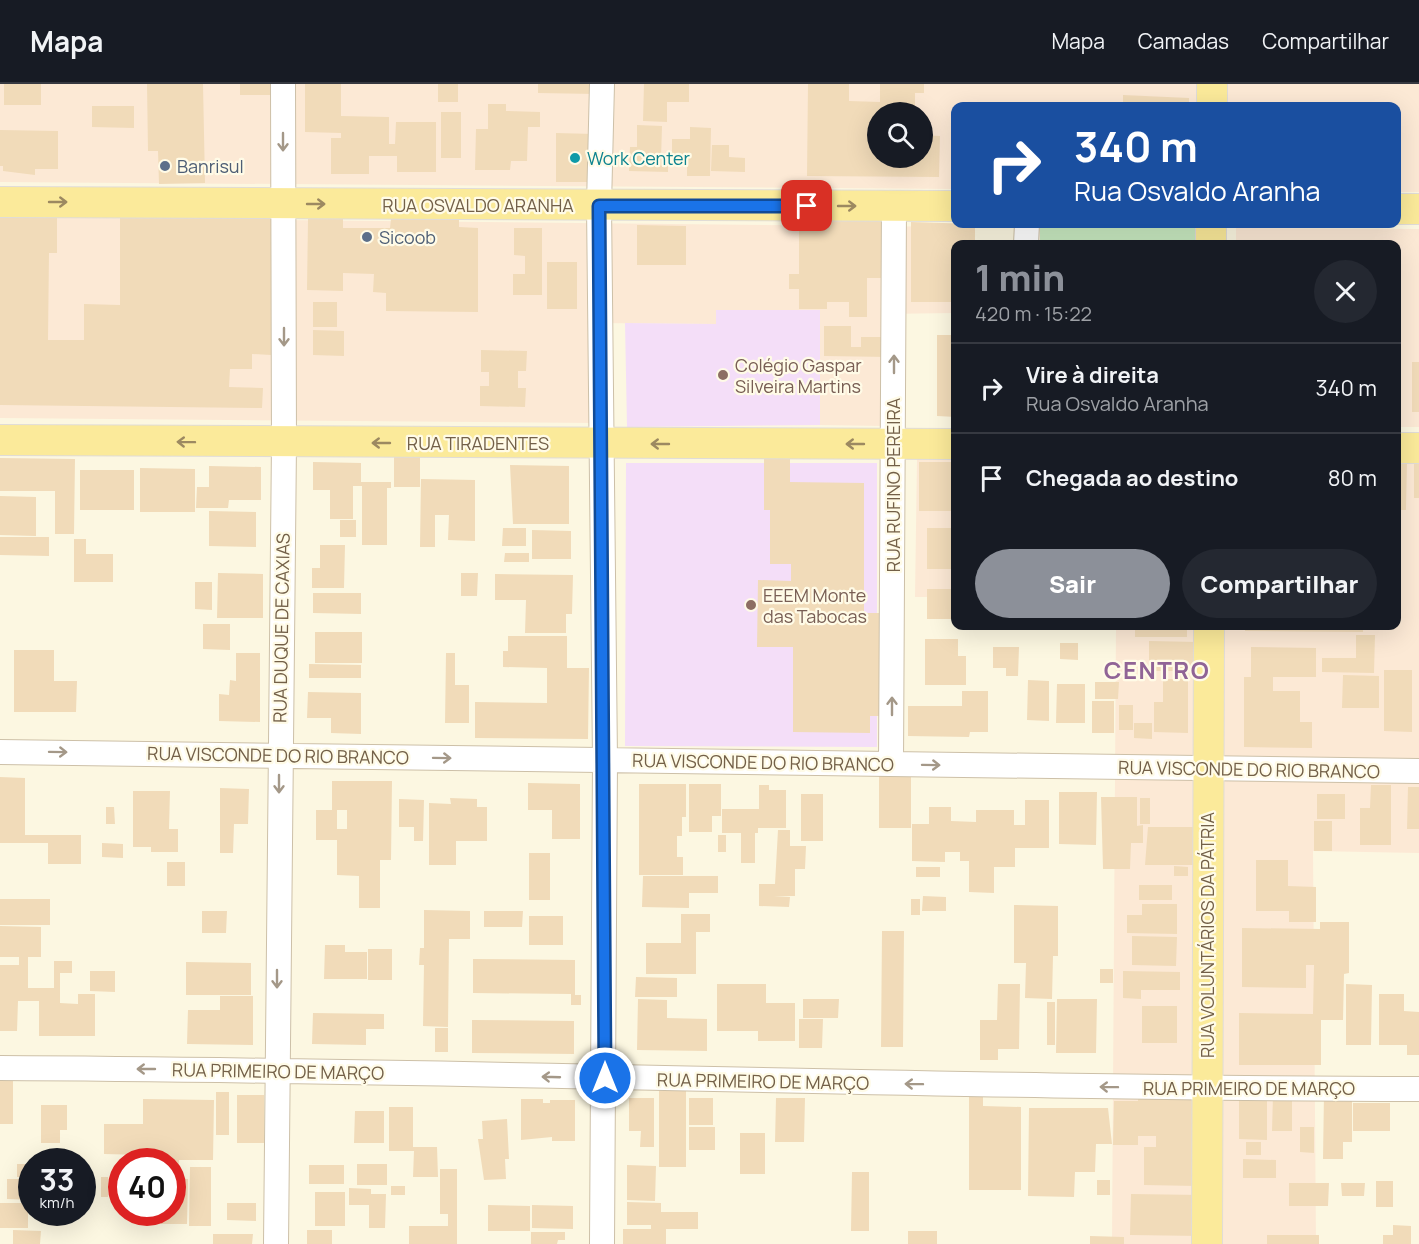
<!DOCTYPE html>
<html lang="pt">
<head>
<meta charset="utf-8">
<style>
  body { margin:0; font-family:Manrope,sans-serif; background:#242831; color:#f1f3f6; height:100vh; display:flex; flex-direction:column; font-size:22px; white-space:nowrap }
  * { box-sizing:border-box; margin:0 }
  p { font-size:20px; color:#9ea1a6 }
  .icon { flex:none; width:33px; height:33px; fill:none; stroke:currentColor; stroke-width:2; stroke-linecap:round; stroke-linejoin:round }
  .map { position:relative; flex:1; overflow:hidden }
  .side { position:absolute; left:951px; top:156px; width:450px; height:390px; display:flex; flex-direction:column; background:#171b24; border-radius:12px; box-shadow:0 6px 24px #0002 }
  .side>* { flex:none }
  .banner { position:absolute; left:951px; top:18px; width:450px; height:126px; border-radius:12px; box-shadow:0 6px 24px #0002; background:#1a4fa0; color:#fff; overflow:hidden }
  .controls { position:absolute; left:867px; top:18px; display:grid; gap:12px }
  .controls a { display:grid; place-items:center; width:66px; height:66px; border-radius:50%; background:#171b24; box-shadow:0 6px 24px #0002; font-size:30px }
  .speed { position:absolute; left:18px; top:1064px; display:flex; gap:12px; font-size:30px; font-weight:700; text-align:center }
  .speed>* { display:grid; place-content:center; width:78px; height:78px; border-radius:50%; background:#171b24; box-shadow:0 6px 24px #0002; line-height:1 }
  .speed small { font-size:15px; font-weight:400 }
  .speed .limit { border:9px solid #d22; background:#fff; color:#111 }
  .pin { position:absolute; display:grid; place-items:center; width:51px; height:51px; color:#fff; margin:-26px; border-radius:12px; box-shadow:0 3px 9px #0006 }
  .me { position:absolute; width:66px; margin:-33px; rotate:0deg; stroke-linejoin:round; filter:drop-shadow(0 0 4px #0008) }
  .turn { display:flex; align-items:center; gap:21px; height:126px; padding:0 24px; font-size:27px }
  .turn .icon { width:78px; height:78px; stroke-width:2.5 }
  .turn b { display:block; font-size:42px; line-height:51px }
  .round { display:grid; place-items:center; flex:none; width:63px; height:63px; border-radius:32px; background:#242831 }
  .head { display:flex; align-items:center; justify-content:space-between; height:102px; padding:0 24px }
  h1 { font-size:36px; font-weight:800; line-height:45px; color:#8c9099 }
  .primary-button { display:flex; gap:12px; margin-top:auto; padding:12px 24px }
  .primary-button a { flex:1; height:69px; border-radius:36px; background:#8c9099; color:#fff; font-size:24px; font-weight:800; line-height:69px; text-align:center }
  .primary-button a+a { background:#242831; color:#f1f3f6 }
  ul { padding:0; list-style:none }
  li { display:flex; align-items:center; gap:18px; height:90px; padding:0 24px; border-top:2px solid #363941 }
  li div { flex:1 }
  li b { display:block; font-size:22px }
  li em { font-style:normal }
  header { display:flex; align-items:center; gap:36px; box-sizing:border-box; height:84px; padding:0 30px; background:#171b24; border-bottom:2px solid #363941 }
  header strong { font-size:28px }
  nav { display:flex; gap:33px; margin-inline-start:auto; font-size:21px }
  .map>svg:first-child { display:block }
  .commercial { fill:#fce9d5; fill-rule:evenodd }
  .education { fill:#f4def8 }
  .green { fill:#c8e9c0 }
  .building { fill:#f1dbb9; fill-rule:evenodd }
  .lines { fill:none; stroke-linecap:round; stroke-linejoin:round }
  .minor-casing { stroke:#cdc0a8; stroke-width:26 }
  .major-casing { stroke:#e0dcd7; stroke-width:32 }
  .minor { stroke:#fff; stroke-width:24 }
  .major { stroke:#fbea9a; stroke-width:30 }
  .oneway { stroke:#a49888 }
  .oneway2 { stroke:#9c8961 }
  .route-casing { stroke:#114b97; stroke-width:15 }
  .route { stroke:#1a73e8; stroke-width:10 }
  .culture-dot { fill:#0f9aa8; stroke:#fffbe7; stroke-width:2 }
  .service-dot { fill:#5c6f8a; stroke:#fffbe7; stroke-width:2 }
  .education-dot { fill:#8d6e63; stroke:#fffbe7; stroke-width:2 }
  .labels { text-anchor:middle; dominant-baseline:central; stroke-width:4.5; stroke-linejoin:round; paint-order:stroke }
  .culture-label { font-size:18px; fill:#0d838f; stroke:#fffbe7; text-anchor:start }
  .service-label { font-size:18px; fill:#4e5e75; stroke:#fffbe7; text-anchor:start }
  .street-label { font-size:18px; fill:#736048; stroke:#fffbe7 }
  .education-label { font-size:18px; fill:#785e54; stroke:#fffbe7; text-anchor:start }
  .district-label { font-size:24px; font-weight:bold; letter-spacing:1.5px; fill:#906496; stroke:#fffbe7 }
</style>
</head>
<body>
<header>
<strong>Mapa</strong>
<nav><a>Mapa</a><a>Camadas</a><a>Compartilhar</a></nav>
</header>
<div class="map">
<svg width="1419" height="1160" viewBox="0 0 1419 1160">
  <rect width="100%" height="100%" fill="#fcf7e1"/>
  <path class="commercial" d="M0,0H1419V108H1397L1396,22H956L955,105L0,98ZM878,28H922V74H878Z
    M0,133L965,143V160H956L955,229L882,230L883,342L820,341L819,226H716V240L591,239L593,339L0,334Z
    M1236,144L1419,145V343H1397L1396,160H1236Z
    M917,375H955V513H915Z
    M1397,379H1419V769L1313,767L1316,1160H1112L1116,542H1396Z"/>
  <path class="education" d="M716,226H820V341L627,343L625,239L716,240Z
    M626,379H877V663L625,662Z"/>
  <path class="green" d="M1040,140H1202V160H1040Z"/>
  <path class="building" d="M4,0H41V21H4Z
    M147,0H203L205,99L159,100L158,67H148Z
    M240,0H273V11H240Z
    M305,0H341V32L389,33V60H395L396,38H436V88H397V72H369V90H331V54H341V49L305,48Z
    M438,0H458V18H438Z
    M538,0H596V10L538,9Z
    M644,0H689V18H667V38L643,37Z
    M808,0H849V17L880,18V0H924V9H915V28H878V74H922V51L940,52L939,93L807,92Z
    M1123,11L1189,14V22H1123Z
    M488,20H506V27L540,28V43H528L527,77H511L510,86H475L476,45H488Z
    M92,22H134V44L92,43Z
    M441,28H461V74H441Z
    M637,41L662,42L661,75H668V88L629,87L630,63H637Z
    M690,43L711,44L710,92H687V75L672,74V55H690Z
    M0,46L58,47V85H35V91L3,87V82H0Z
    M556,49L594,50V98H556Z
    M712,61H729V73L745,74V88L711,87Z
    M0,128L57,129V169H49L48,256H84V220L120,221V132L272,134L271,271L252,270V285H230L229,303L263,304L262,324L0,321Z
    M308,135H343V144H390L391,135H459V143L478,144V228L386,227V209L373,208L374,190L343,189V207L307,206Z
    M799,135L883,136V194H867V233H849V218H827V225H799V205H789V190H799Z
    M911,138L975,140V158L981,160H956L954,218H911Z
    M637,141L686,142V181H637Z
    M514,144H542V211H513V190H525V172L514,171Z
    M547,178H577V225H547Z
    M313,218H337V243H313Z
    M824,242H851V263H861V253H888V273L824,272Z
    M313,246L344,247V272L313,271Z
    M937,251H956V333L937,332Z
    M481,266L527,267L526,287H518V304H526L525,323L480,322V302H489V288H481Z
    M1412,278H1419V328H1412Z
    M764,366H790V398L864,399V529H882L881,632H870V649L793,648V563H757L758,496L791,497V480H770V426H764Z
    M394,369L420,370V403H394Z
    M0,374L75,375L74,450H55V407H0Z
    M1414,376H1419V414H1414Z
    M313,378L361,379V398H391V404H387V461H362V402H353V435H330V406H313Z
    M919,378H956V427H919Z
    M1396,378H1407L1406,426H1396Z
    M510,381L569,382V440H513Z
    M209,382L261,383V416H229L228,424H196L197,403H209Z
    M140,384L195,385V428H140Z
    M80,386H134V426H80Z
    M421,395L475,396V457L448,456L449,431H435V463H420Z
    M0,412L36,413V452L0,451Z
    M209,427L256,428V463L209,462Z
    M340,436H356V453H340Z
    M503,444H526V462H502Z
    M927,444H955V485H927Z
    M532,446L571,447V475H532Z
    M0,453H49V472L0,471Z
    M74,455H86V470H113V498H74Z
    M320,461H345L344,504H312V484H320Z
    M505,469H529V478H504Z
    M218,489L263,490V534H217Z
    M461,489H478L477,512H461Z
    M495,490L573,491L572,530H566V549H525L526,516H495Z
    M195,498H212V526L195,525Z
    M927,505H956V535H927Z
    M313,509H361V530L313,529Z
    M203,540H230V566L203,565Z
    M1135,542H1187V553H1135Z
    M1245,542H1363V548L1245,547Z
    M315,548H362V579H315Z
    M1356,551H1375L1374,589L1322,588V574H1356Z
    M508,552H567V584H589L588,655L475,654V618L547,619V584L503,583V567H508Z
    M925,555H958V572H966V601H925Z
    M1149,557L1198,558V587H1149Z
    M1060,559H1078V576L1060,575Z
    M993,563H1019L1018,592H1006V584H993Z
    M1251,563L1316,564V593H1273V607H1300V638H1312V664L1244,663V593H1251Z
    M14,566H54V597H77L76,628H14Z
    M236,569H260V638L219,637V610L229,611L230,596L236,597Z
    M446,569H455V601H469V639H445Z
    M309,580L361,581V594H309Z
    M1384,586H1412V648L1384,647Z
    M1343,591L1379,592V624H1342Z
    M1163,595H1188V649L1154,648V618H1163Z
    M1028,596L1049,597V637L1027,636Z
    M1095,598H1119L1118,615H1095Z
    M1057,600H1085V639H1056Z
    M962,607H988V648H970L969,653L908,652V622H962Z
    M308,608L361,609V650L331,649V634H307Z
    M1092,617H1114V649H1092Z
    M1119,621H1133V646H1119Z
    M1134,639H1152V655L1134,654Z
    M879,690L911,691V744H879Z
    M0,693L25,694V751H81V780H48V759H0Z
    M332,697H392L391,776H380V824H359V792L337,791V756H316V726H332ZM337,726H347V745H337Z
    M528,699L580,700V755H552V726H528Z
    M639,700H686V733H682V752H677V773H683V791H639Z
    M689,700H721V732H712V748H689Z
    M759,701H769V706H786V744H758V749H755V779H741V749H722V725H759Z
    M1371,701H1391V761H1360V724H1370Z
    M1408,703H1419V745H1407Z
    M220,704L249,705L248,740H234L233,769H220Z
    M133,707H170L169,745H178V768H151V763H133Z
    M1059,708H1097L1096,761L1059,760Z
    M801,710H823V757H801Z
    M1317,710H1345V735H1317Z
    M1101,713H1137V742L1143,741V759H1131L1130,785H1103Z
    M450,714L477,715V723H487V757H456V781H429V719L451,720Z
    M1140,714H1150V740H1140Z
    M399,715L424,716L423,757H414V743H399Z
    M1025,716H1049V764H1015V783H994V809L969,808V777H960V768H945V778L912,777V740H929V723H951V737L976,738V726H1014V741H1025Z
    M106,723H114L115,740H106Z
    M1314,737H1332V767H1314Z
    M1148,743H1201V781H1145Z
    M778,746H790V762H806L805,785H795V812H774L790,813L789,823L759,822V800H775Z
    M718,751H726V768H718Z
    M102,759L123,760V774L102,773Z
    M529,769H550V816H529Z
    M1256,776H1288V802L1316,803V838H1289V827H1256Z
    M167,778H185V802H167Z
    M1174,782L1188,783V792H1174Z
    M916,783H940V793H916Z
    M643,792H718V809H689V824L642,823Z
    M1139,801H1172V816H1139Z
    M923,812L946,813V827H922Z
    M0,815H50V841H0Z
    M911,815H920V831H911Z
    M1142,820H1177V850L1127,849V831H1142Z
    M1014,821L1058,822V872H1053L1052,915L1025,914L1026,879H1014Z
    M424,826L470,827V855H449L448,943L423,942L424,881H419L420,864H424Z
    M202,827H227L226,849H202Z
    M484,827H523L522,843H484Z
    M681,830H710V848H696V890H646V859H681Z
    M529,832H563V861H529Z
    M1320,838H1349V889L1344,890L1343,936H1321V981H1239V929L1313,930L1314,881H1306V904L1242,903V844L1320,845Z
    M0,842L41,843V873H28V904H54V877H72V889H60V919L78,920V910H95V952H39V917H18L17,947H0V881H19V873H0Z
    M882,847H904L903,963H881Z
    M1132,852L1177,853L1176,882L1132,881Z
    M325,861H345V868H367V895H324Z
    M368,865H392V896H368Z
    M473,875L575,876V911H581V921H571V910L473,909Z
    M186,878L251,879V911H186Z
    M1100,885H1113V899H1100Z
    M90,887H115V908L90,907Z
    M1123,887L1180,888V906H1141V915L1123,914Z
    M636,893L677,894V913H635Z
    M717,900H766V919H795V957H758V947H717Z
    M998,900H1020L1019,965H998V976H980V936H997Z
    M1346,900L1372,901L1371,961H1346Z
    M1379,910H1404V927L1419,928V971H1407V961H1379Z
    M220,912H253V961L187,960L188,926H220Z
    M638,915L667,916V934L707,935V967L637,966Z
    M803,915H839L838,934H803Z
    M1057,915H1097L1096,969H1056Z
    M1047,918H1055V961H1047Z
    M1142,922H1177V959H1142Z
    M313,929L384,930V945H366V961L312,960Z
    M799,935H823L822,964H799Z
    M472,936L574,937V970L472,969Z
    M435,944H448V968H435Z
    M0,997H13V1040H0Z
    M1138,1004L1197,1005V1102L1144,1101V1063H1156V1052H1138V1061H1113L1114,1017H1138Z
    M659,1007H686V1083H659Z
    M216,1008H229V1051H216Z
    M1239,1008H1267V1056L1239,1055Z
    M969,1009L983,1010V1022L1021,1023V1106H969Z
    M1324,1009H1352V1058H1343V1075H1323Z
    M237,1011H264V1059H237Z
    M1273,1011L1292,1012V1047H1272Z
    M629,1014H654V1063H640L641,1047H629Z
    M689,1014H713V1041H689Z
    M776,1014H805L804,1058H775Z
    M143,1015L214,1016L213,1076H179L178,1093H172V1077H143V1071L104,1070V1040H143Z
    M521,1015H543V1019H550V1016H575V1057H552V1053L521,1056Z
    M1353,1019H1390V1047H1353Z
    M41,1021H67V1046H60V1059H41Z
    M389,1023H413V1063H437L438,1093H413L414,1067H389Z
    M1029,1024H1108L1112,1060H1096L1095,1088H1075L1074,1113L1028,1112Z
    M355,1027H384V1059H354Z
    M507,1035L509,1075H505L506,1095L484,1096L478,1055H483L482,1037Z
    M689,1043H715V1066H689Z
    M1300,1043H1314V1069L1300,1068Z
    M740,1049H765V1090H740Z
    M1246,1058H1261V1071H1246Z
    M1243,1075L1276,1076V1094H1243Z
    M17,1080H30V1093H17Z
    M357,1080H387V1101H357Z
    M309,1081H344V1100H309Z
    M627,1081L656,1082L655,1117L627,1116Z
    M190,1083H211V1142H189Z
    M440,1085H457V1160H409V1142H448V1130H440Z
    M852,1088H869V1147H851Z
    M101,1093H108V1113H101Z
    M172,1094L188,1095L187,1140H161V1128H172Z
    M7,1095H32V1116L7,1115Z
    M1097,1096H1110V1111H1097Z
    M1376,1097H1393V1123H1376Z
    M1289,1099H1329L1328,1122H1289Z
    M1341,1099H1365L1364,1112H1342Z
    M391,1102H405V1111H391Z
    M349,1104L371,1105V1110H386L385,1144H369V1121H349Z
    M315,1108H345V1142H315Z
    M1131,1110L1202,1111L1201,1152L1130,1151Z
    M627,1118L661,1119V1128H698V1145H666V1160H623V1145H651V1141H627Z
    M0,1119H28V1144H0Z
    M227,1119H256V1137L227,1136Z
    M488,1121L530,1122V1147H488Z
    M532,1121L573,1122V1145L532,1144Z
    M1393,1141L1411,1142V1160H1383V1151H1393Z
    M13,1146L41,1147L40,1160H13Z
    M307,1146H332V1160H307Z
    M908,1147H937V1160H908Z
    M531,1148H565V1156H558L557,1160H531Z
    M213,1150H253L252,1160H213Z
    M1267,1151H1319V1160H1267Z
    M1090,1152L1124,1153V1160H1090Z"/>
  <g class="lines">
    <g class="minor-casing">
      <path id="minor" d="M602,0L599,121L605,676L602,1160
        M1026,160L1027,140
        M0,668L1419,687
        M891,680L894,123
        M0,984C473,986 946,1004 1419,1005
        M276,1160L284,359L283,0"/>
    </g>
    <g class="major-casing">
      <path id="major" d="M1212,22V0
        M0,118L956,122
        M1396,125H1419
        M1211,160V140
        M0,356L956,360
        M1396,364H1419
        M1207,1160L1209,542"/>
    </g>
    <use href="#minor" class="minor"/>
    <use href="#major" class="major"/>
  </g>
  <defs><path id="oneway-shaft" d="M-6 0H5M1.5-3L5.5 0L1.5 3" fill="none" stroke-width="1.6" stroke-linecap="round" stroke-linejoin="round" transform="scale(1.5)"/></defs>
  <g class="oneway">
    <use href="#oneway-shaft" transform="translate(283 58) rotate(90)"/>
    <use href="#oneway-shaft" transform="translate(284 253) rotate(90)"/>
    <use href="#oneway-shaft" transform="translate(894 280) rotate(-90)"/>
    <use href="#oneway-shaft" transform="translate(892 622) rotate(-90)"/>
    <use href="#oneway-shaft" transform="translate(58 668) rotate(1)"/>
    <use href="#oneway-shaft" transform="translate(442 674) rotate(1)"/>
    <use href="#oneway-shaft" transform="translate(931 681) rotate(1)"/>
    <use href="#oneway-shaft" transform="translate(279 700) rotate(90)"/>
    <use href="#oneway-shaft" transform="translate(277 895) rotate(90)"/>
    <use href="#oneway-shaft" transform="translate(146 985) rotate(-180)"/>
    <use href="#oneway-shaft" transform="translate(551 993) rotate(-178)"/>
    <use href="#oneway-shaft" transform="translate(914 1000) rotate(-179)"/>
    <use href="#oneway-shaft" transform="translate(1109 1003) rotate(-179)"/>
  </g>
  <g class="oneway2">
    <use href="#oneway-shaft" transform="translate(58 118)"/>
    <use href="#oneway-shaft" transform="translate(316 120)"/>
    <use href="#oneway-shaft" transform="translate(847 122)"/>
    <use href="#oneway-shaft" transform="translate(186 358) rotate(-179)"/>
    <use href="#oneway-shaft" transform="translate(381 359) rotate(-180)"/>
    <use href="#oneway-shaft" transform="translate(660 360) rotate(-180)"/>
    <use href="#oneway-shaft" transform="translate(855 360) rotate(-180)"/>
  </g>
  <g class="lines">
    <g class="route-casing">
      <path id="route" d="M605,994L599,122H807"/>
    </g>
    <use href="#route" class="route"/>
  </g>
  <circle class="culture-dot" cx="575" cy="74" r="6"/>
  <g class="service-dot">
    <circle cx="165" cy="82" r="6"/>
    <circle cx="367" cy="153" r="6"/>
  </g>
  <g class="education-dot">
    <circle cx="723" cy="291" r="6"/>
    <circle cx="751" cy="521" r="6"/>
  </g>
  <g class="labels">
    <g class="culture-label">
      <text x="587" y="74">Work Center</text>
    </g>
    <g class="service-label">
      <text x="177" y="82">Banrisul</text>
      <text x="379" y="153">Sicoob</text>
    </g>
    <g class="street-label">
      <text x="478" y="121">RUA OSVALDO ARANHA</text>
      <text x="478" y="359">RUA TIRADENTES</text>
      <text transform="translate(893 401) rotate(-90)">RUA RUFINO PEREIRA</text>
      <text transform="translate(281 544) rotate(-89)">RUA DUQUE DE CAXIAS</text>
      <text transform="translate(278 671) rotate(1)">RUA VISCONDE DO RIO BRANCO</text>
      <text transform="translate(763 678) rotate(1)">RUA VISCONDE DO RIO BRANCO</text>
      <text transform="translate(1249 685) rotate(1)">RUA VISCONDE DO RIO BRANCO</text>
      <text transform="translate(1207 851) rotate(-90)">RUA VOLUNTÁRIOS DA PÁTRIA</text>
      <text transform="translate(278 987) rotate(1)">RUA PRIMEIRO DE MARÇO</text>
      <text transform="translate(763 997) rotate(1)">RUA PRIMEIRO DE MARÇO</text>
      <text x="1249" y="1004">RUA PRIMEIRO DE MARÇO</text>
    </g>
    <g class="education-label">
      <text x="735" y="281">Colégio Gaspar<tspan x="735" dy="21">Silveira Martins</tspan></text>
      <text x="763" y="511">EEEM Monte<tspan x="763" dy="21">das Tabocas</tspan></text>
    </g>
    <g class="district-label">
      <text x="1157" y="585">CENTRO</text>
    </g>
  </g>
</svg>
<div class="controls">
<a><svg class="icon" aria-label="search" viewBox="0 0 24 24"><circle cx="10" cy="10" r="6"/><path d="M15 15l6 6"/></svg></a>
</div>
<div class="speed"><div>33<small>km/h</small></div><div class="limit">40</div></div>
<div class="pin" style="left:807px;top:122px;background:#d93025"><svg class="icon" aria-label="arrive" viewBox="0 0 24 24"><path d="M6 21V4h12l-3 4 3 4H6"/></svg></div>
<svg class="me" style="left:605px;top:994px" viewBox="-20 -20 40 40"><circle r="17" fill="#1a73e8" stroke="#fff" stroke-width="3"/><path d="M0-11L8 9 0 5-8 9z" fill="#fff"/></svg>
<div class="banner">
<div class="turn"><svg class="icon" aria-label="right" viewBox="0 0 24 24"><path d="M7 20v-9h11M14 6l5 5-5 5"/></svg><div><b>340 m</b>Rua Osvaldo Aranha</div></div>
</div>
<section class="side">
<div class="head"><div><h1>1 min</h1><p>420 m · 15:22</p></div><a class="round"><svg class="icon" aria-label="close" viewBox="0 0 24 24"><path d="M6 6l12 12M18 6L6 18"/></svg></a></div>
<ul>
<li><svg class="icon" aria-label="right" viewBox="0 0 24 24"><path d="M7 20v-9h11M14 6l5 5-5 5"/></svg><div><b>Vire à direita</b><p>Rua Osvaldo Aranha</p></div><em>340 m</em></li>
<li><svg class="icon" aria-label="arrive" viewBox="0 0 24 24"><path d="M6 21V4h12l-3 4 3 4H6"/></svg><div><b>Chegada ao destino</b></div><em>80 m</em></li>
</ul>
<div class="primary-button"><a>Sair</a><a>Compartilhar</a></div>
</section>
</div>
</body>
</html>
